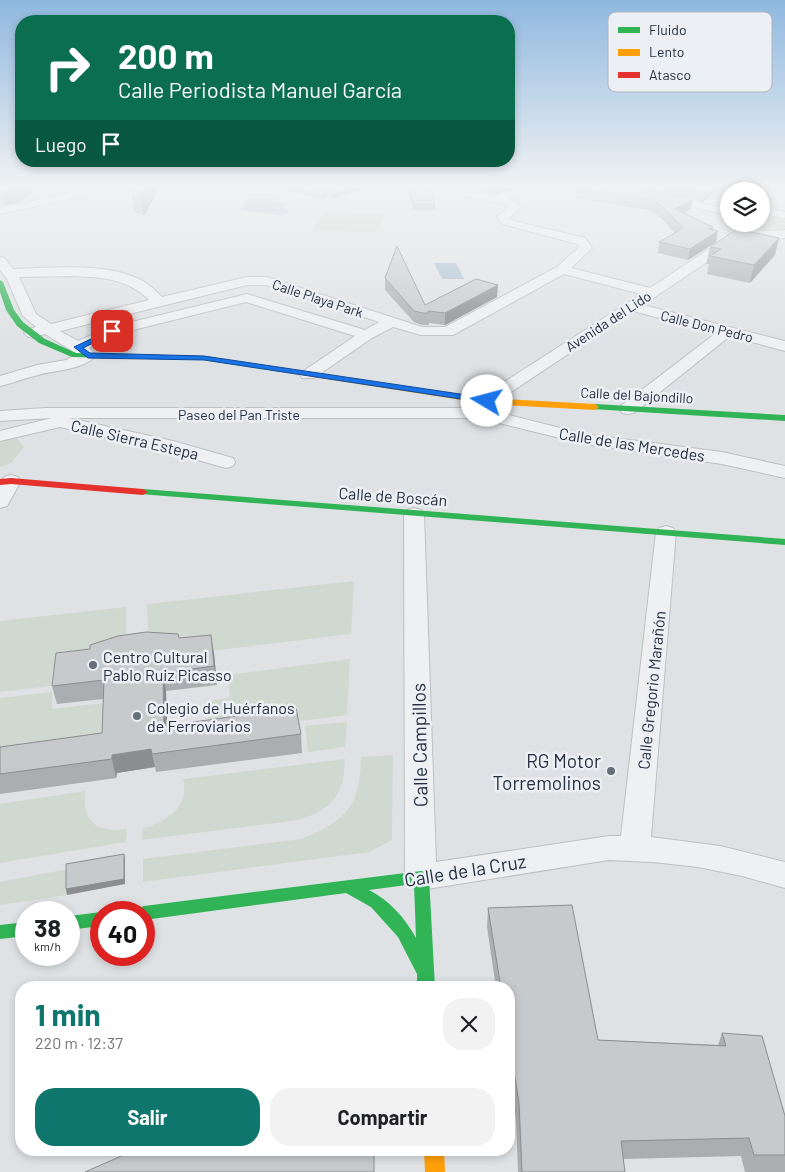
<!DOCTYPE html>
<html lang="es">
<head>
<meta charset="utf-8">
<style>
  body { margin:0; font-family:Barlow,sans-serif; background:#f2f2f2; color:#202124; height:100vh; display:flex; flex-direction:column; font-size:19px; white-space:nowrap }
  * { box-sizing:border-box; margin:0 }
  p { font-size:16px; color:#757577 }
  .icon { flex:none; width:28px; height:28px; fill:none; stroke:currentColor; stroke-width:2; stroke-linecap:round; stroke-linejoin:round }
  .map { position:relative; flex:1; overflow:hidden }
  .sheet { position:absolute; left:15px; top:981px; width:500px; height:175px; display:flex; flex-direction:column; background:#fff; border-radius:20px; box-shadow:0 2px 8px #0003 }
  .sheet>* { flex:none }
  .guide { position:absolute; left:15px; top:15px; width:500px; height:152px; border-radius:20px; box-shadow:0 2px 8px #0003; background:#0b6e4f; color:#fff; overflow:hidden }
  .controls { position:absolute; left:720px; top:182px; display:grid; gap:10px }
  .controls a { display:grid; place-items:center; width:50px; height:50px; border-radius:50%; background:#fff; box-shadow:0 2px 8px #0003; font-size:25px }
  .speed { position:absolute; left:15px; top:901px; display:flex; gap:10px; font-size:25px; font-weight:700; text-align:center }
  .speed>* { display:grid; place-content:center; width:65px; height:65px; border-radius:50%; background:#fff; box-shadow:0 2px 8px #0003; line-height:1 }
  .speed small { font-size:12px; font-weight:400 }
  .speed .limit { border:8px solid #d22; background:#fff; color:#111 }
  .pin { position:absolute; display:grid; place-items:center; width:42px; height:42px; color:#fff; margin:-21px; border-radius:10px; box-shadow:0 2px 8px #0006 }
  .me { position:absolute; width:55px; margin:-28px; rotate:278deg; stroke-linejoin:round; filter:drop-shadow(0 0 4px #0008) }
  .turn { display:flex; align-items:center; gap:18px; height:105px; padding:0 20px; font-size:22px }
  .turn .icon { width:65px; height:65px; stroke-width:2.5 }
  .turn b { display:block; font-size:35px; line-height:42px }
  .then { display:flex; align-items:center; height:48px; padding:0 20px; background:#0003; gap:10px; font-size:19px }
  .round { display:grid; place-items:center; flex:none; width:52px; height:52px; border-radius:20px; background:#f2f2f2 }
  .head { display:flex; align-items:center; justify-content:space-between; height:85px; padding:0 20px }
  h1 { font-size:30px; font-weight:700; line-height:38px; color:#0f766e }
  .button { display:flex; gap:10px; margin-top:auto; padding:10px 20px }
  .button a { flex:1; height:58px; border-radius:20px; background:#0f766e; color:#fff; font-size:20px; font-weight:700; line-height:58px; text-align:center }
  .button a+a { background:#f2f2f2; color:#202124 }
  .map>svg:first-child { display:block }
  .green { fill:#d0d9cf }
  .water { fill:#abbed2 }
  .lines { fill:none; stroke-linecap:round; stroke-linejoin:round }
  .street-casing { stroke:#bdc0c3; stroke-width:2 }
  .street { fill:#eef0f2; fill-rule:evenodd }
  .fast { fill:#30b455; fill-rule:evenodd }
  .slow { fill:#ff9f0a; fill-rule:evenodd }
  .jam { fill:#e5322d; fill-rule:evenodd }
  .wall { fill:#abaeb0 }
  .shaded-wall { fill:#8b8d90 }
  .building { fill:#c7cacd; stroke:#8b8d90 }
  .route { fill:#1a73e8; stroke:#114b97 }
  .poi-dot { fill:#666e79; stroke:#ecf0f5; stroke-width:2 }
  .labels { text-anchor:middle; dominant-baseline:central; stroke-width:5; stroke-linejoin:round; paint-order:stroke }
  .far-street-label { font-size:14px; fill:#252f3f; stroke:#ecf0f5 }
  .street-label { font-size:16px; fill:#252f3f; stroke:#ecf0f5 }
  .poi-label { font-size:16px; fill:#252f3f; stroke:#ecf0f5; text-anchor:start }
  .near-street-label { font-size:19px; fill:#252f3f; stroke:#ecf0f5 }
  .near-poi-label { font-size:19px; fill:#252f3f; stroke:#ecf0f5; text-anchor:end }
  .key { fill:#ecf0f5; stroke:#b0b6be; stroke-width:1 }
  .key-label { font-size:14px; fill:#252f3f }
</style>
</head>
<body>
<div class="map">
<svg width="785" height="1172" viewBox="0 0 785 1172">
  <rect width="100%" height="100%" fill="#dfe2e5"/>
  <path class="green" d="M324,212L385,214L376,233L311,230Z
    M761,213L785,219V231L738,229L724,221L725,217L729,215V224H761Z
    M14,435L24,447L11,463L0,467V439Z
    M354,581L351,634L186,654L149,647L147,604Z
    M126,607V651L86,666L53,670L51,686L0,692V621Z
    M350,659L347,715L210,733L206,701L230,698L228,675Z
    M52,692V709L102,703L100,749L0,762V698Z
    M347,722L345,747L308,752L305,726Z
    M393,755L392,840L369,852L143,882V859L301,839C346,821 360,807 361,757Z
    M345,759C344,795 333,809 299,820L142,840L143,828C165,823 191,806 183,779Z
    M85,791C82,822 97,833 127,829L126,842L0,863V804Z
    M68,869L67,895L0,905V882Z"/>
  <path class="water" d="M252,198L272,199L286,204L283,207L290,212L280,215L240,210L246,202L244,201Z
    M434,263H456L464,279H442Z"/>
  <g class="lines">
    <g class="street-casing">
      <path id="street" d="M94,188H112L107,191L0,214V208Z
        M439,188H456L494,196L518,188H532L531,190L507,199L514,201L521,207L509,218L510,220L585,238L592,248L571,268L650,288L729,236H737L739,239L737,242L643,305L785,341V351L730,336L634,413L628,414L622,413L619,409L622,405L716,333L633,311L493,404L489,410L584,434L722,452L785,466V478L722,464L584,444L479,418H69L173,441L233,458L235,462L233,466L226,468L169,452L60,427L0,441V431L52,418L0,421V411L45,408H474L481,397L641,294L564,274L453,335H421L393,327L372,338L314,378H302L300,375L302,372L355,336L246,302L117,334L89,348L96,355C85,370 54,370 38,375C25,378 13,383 0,386V376L37,365L66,360L77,354L45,334L32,338L27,336L24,333L27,330L36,327L23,316L7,279L0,270V257L5,258L13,269C51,268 106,262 141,280C149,284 156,291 162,297L247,277H267L422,327H445L557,267L579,247L577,244L502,224L497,217L508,207L506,205L440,190ZM70,276C100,277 127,278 149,300L51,324L36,314L19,277ZM247,285H266L379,322L365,330L247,294L107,328L78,341L60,331Z
        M613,188H631L728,209L729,212L724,214L618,191Z
        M761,207L785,212V218L761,213Z
        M736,227L765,231L785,230V238L765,239L732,234L730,231Z
        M11,475L18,477L21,481L7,506L0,508V483L4,477Z
        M414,508L421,510L424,514L436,862L609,836H621L656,532L659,528L666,526L673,528L676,532L651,837L720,846L785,862V888L742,876L698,867L653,862L609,860L421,890L410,886L405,877L404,514L407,510Z"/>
    </g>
    <use href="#street" class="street"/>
    <path class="fast" d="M0,280L3,282L14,310L23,322L45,339L76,353L204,356L288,369L292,371L288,373L204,360L72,357L39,343L17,326L6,310L0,292Z
      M595,404L785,415V421L592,409L591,407Z
      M143,489L785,539V545L140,494L138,492Z
      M421,871L426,872L429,877L435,988H417V974L398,937L371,907L346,893L144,920V912H136L138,908L144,906ZM414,884L416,938C406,919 389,900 369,890Z
      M101,912V926L69,930V916Z
      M26,922V936L0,939V925Z"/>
    <path class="slow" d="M285,369L487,398L595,404L599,407L595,410L487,404L288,373L284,371Z
      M424,1150H444L445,1172H425Z"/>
    <path class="jam" d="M11,478L143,489L148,492L143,495L11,484L0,485V479Z"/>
  </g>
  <path class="wall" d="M0,188H34L23,201L6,205H0Z
    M131,188H159L144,216L134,212Z
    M274,188H365L333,199L328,197L322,199Z
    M469,188H514L495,194Z
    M577,188H718L717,192L702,202L692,199L691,209L683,213L713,230L718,231L716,242L688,260L658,253L659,242L675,233L660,217L648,210L576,198Z
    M409,189L435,204V210H414L409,195Z
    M710,247L775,255L750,283L707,274L709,264H706Z
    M385,278L425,305L497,297L445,325L429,323V325H422L414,322L385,290Z
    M179,638L214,653L217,685L166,691L167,725L301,734L302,753L156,772L155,767L117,773L116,778L0,794V747L102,733L103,699L57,704L52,686L90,649Z
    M488,908L598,1040L718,1045L722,1033L785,1116V1172H745L741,1156L623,1159L625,1172H518L516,1121L509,1074V988H496L487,927Z"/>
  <path class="shaded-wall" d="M2,188H34L23,201L6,205Z
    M143,188H159L144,216L140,192Z
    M351,188H365L333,199V194Z
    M496,188H514L495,194Z
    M711,188H718L717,192L702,202L704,192Z
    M328,192V197L322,199V194Z
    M692,199L691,209L673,220L675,209Z
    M713,227L712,235L718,231L716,242L688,260L690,249L709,229Z
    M779,238L775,255L750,283L754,265Z
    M498,285L497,297L445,325V313Z
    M211,635L214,653L217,685L214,666Z
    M163,673L166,691L168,744L164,726Z
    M151,749L155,767L117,773L116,778L112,759V755Z
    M124,854L125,859V884L67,895L66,889Z"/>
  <path class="building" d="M130,188H143L140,192Z
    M293,188H351L333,194L328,192L322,194Z
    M413,188H429L435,204H414L409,189Z
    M577,188H640L692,199L675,209L713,227L709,229L718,231L690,249L659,242L683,228L662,206L649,199Z
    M685,188H711L704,192Z
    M737,229L779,238L754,265L710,256L721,249L710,247Z
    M397,246L425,305L476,279L498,285L445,313L428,311L429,313H423L414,311L385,278Z
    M146,632L178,634L179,638L211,635L214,666L163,673L164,726L296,708L301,734L152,754L151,749L112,755V759L0,774V747L102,733L104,680L52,686L56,653L90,649V645L118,636Z
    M124,854V879L66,889V864Z
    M572,905L598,1040L726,1046L722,1033L762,1036L785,1116V1155H754L749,1138L621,1141L625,1172H522L519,1103L509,1040V988H501L488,908Z
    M135,1150H374V1172H85Z"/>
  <linearGradient id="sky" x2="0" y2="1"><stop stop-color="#8fb8df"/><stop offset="0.53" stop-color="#f1f2f3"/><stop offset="1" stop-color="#f1f2f3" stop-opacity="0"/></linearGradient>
  <rect width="785" height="352" fill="url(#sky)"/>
  <path class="route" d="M112,329L114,330V333L83,348L90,353L204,356L487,398L491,401L487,403L204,360L88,358L74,347Z"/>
  <g class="poi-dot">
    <circle cx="93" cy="665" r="5"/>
    <circle cx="137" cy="716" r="5"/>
    <circle cx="611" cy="771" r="5"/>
  </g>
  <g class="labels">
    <g class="far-street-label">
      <text transform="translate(318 298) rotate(18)">Calle Playa Park</text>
      <text transform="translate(608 321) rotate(-33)">Avenida del Lido</text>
      <text transform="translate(707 326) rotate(14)">Calle Don Pedro</text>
      <text transform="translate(637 395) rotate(3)">Calle del Bajondillo</text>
      <text x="239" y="414">Paseo del Pan Triste</text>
    </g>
    <g class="street-label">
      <text transform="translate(135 439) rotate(13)">Calle Sierra Estepa</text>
      <text transform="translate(632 444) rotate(9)">Calle de las Mercedes</text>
      <text transform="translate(393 496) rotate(4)">Calle de Boscán</text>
      <text transform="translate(651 690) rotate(-84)">Calle Gregorio Marañón</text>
    </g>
    <g class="poi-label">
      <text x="103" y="656">Centro Cultural<tspan x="103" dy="18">Pablo Ruiz Picasso</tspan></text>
      <text x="147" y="707">Colegio de Huérfanos<tspan x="147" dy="18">de Ferroviarios</tspan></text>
    </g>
    <g class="near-street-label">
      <text transform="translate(419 745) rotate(-91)">Calle Campillos</text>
      <text transform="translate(465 870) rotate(-9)">Calle de la Cruz</text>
    </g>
    <g class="near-poi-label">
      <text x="601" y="760">RG Motor<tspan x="601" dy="22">Torremolinos</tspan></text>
    </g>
  </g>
  <rect x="608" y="12" width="164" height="80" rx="8" class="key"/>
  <rect x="618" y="27" width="22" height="6" fill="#30b455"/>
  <rect x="618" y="49" width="22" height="7" fill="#ff9f0a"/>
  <rect x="618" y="72" width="22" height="6" fill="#e5322d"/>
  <g class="key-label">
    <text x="649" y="35">Fluido</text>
    <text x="649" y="57">Lento</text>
    <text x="649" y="80">Atasco</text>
  </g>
</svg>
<div class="controls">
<a><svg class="icon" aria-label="layers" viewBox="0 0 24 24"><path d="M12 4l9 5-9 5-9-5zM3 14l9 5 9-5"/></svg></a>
</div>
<div class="speed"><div>38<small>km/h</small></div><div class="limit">40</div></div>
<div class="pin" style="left:112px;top:331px;background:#d93025"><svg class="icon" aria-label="arrive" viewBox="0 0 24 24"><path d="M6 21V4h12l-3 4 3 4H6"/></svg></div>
<svg class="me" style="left:487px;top:401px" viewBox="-20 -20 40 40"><circle r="19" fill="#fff"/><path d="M0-13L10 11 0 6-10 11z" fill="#1a73e8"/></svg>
<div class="guide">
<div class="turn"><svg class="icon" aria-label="right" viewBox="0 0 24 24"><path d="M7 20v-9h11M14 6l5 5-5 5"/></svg><div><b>200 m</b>Calle Periodista Manuel García</div></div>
<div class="then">Luego<svg class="icon" aria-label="arrive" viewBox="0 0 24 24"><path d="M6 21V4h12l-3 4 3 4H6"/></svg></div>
</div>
<section class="sheet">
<div class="head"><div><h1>1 min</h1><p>220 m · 12:37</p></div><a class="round"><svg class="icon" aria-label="close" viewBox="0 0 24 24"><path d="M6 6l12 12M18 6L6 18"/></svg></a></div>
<div class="button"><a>Salir</a><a>Compartir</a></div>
</section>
</div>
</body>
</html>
